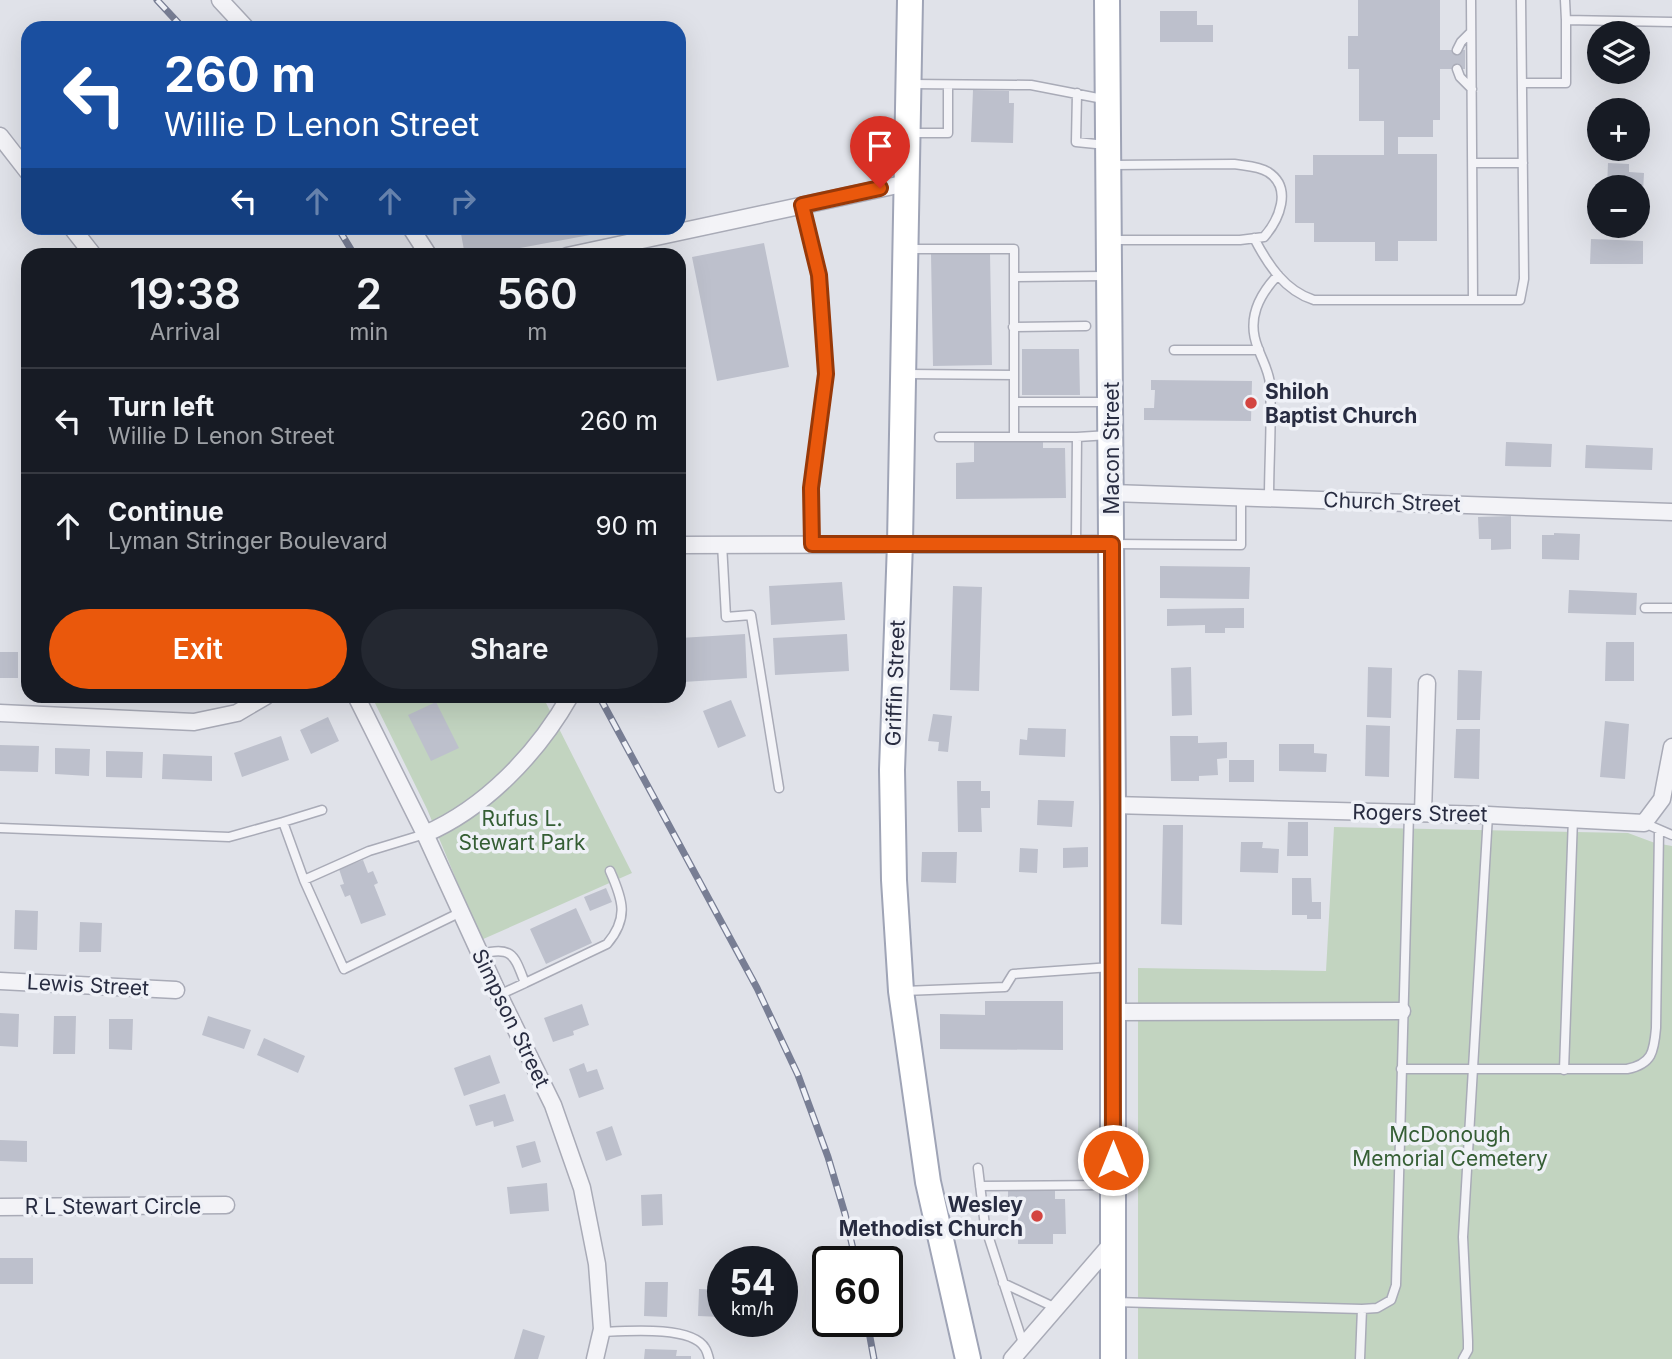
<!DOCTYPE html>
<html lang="en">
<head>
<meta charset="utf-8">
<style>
  body { margin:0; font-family:Inter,sans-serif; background:#242831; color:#f1f3f6; height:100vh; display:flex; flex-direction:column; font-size:26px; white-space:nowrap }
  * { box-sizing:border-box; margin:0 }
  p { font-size:23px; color:#9ea1a6 }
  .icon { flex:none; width:38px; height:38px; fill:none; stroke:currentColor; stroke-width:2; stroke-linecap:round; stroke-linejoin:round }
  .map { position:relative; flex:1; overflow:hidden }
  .panel { position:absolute; left:21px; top:248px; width:665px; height:455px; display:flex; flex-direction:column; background:#171b24; border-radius:21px; box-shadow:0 7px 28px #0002 }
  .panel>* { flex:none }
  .top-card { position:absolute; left:21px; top:21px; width:665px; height:214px; border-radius:21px; box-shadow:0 7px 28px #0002; background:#1a4fa0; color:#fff; overflow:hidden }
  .fabs { position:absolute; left:1587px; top:21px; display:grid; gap:14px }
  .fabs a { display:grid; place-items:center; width:63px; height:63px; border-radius:50%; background:#171b24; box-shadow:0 7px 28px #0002; font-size:35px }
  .speed { position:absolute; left:707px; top:1246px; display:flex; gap:14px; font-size:35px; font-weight:700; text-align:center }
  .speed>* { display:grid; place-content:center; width:91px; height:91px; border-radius:50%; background:#171b24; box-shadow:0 7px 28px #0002; line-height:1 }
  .speed small { font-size:18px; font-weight:400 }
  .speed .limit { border:4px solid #111; border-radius:10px; background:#fff; color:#111 }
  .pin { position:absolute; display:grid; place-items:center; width:60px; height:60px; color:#fff; margin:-72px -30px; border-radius:50% 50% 50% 0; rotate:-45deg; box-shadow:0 0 7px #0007 }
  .pin .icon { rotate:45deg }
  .me { position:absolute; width:77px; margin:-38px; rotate:0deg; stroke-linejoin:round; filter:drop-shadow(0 0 5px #0008) }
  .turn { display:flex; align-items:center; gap:24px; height:147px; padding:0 28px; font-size:32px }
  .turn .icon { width:91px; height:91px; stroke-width:2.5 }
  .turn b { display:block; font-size:49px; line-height:60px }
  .lanes { display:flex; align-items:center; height:66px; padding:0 28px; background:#0003; justify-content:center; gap:35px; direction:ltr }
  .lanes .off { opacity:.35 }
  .eta { display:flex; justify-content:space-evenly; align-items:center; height:119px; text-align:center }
  .eta b { font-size:42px; font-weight:600; line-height:49px }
  .cta { display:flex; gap:14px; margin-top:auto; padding:14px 28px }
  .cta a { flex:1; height:80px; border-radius:42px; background:#ea580c; color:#fff; font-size:28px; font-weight:600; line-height:80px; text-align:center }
  .cta a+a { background:#242831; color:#f1f3f6 }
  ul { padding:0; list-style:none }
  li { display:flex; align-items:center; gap:21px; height:105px; padding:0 28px; border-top:2px solid #363941 }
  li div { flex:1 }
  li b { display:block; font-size:26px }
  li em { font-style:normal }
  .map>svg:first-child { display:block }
  .green { fill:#c2d4c0 }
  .building { fill:#bdc0cc }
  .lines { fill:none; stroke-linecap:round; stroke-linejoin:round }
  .service-casing { stroke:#a9abb7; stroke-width:11 }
  .minor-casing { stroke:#a9abb7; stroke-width:19 }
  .primary-casing { stroke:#9fa4b6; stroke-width:28 }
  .service { stroke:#f3f3f7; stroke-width:8 }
  .minor { stroke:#f3f3f7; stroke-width:16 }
  .primary { stroke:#fff; stroke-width:24 }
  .rail-casing { stroke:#787e94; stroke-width:7 }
  .rail { stroke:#eff1f7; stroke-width:4.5; stroke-dasharray:13; stroke-linecap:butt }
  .route-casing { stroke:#983908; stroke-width:18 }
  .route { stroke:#ea580c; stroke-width:12 }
  .poi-dot { fill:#d34440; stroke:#eff1f7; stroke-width:2.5 }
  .labels { text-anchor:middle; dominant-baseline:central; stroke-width:7; stroke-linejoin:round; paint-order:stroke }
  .poi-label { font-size:21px; font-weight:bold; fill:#282c41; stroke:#eff1f7; text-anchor:start }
  .street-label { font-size:21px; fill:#282c41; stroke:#eff1f7 }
  .park-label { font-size:21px; fill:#355e34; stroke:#eff1f7 }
</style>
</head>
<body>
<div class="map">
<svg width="1672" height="1359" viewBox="0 0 1672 1359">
  <rect width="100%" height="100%" fill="#e0e2e9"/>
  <path class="green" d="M372,697H543L632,873L481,940L427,809Z
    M1334,827L1628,833L1655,843L1672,846V1359H1138V968L1326,971Z"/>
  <path class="building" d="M1358,0H1440V50H1465V69H1440V120H1433V137H1398V154H1437V241H1398V261H1375V242H1314V223H1295V175H1313V155H1384V121H1359V69H1348V36H1358Z
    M1160,11H1197V25H1213V42H1160Z
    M973,90L1009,91V103H1014L1013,143L971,142Z
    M1608,163L1629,164V172L1644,173L1642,212L1638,211V187H1607Z
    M460,228H622V229L477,256H465Z
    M1591,239L1643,241V264H1590Z
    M764,243L789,367L717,381L692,257Z
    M990,253L992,365L933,366L931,254Z
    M1022,349H1079L1080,395H1022Z
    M1151,380L1252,381L1251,421L1144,420V408H1154L1155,390H1151Z
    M974,441H1043V448H1065L1066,498L956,499V463L974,462Z
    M1506,442L1552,444L1551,467L1505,466Z
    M1586,445L1653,448L1652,470L1585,468Z
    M1511,516V549L1491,550V539H1479L1478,517Z
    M1554,533L1580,534L1579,560L1542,559V535H1554Z
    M1160,566L1250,567L1249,599L1160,598Z
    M842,582L845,620L771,625L769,586Z
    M953,586L982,587L979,691L950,690Z
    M1569,590L1637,593L1636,615L1568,613Z
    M1244,608V628H1225V633H1205V625L1167,626V609Z
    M745,634L747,678L683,682L680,638Z
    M847,634L849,671L775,675L773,638Z
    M1606,642H1634V681H1605Z
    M0,652H18V678H0Z
    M1191,667L1192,715L1172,716L1171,668Z
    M1368,667L1392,668L1391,718L1367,717Z
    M1458,670L1482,671L1480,720H1457Z
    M731,700L746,736L718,748L703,711Z
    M436,702L459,748L431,761L408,715Z
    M933,714L952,716L948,752L938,751L939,742L928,741Z
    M328,717L339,741L311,754L300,730Z
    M1605,721L1629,724L1625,779L1600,777Z
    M1366,725L1390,726L1389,777L1365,776Z
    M1028,728L1066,729L1065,757L1019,755L1020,739L1027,740Z
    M1456,729H1480L1479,779L1454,778Z
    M281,736L289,760L242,777L234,753Z
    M1170,736H1198V743L1227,742V758L1217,759L1218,775L1199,776V781H1171Z
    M1279,744H1314V753L1327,754L1326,772L1279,771Z
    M0,745L39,746L38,772L0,771Z
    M55,748L90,749L89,776L55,774Z
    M106,751L143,752L142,778L106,777Z
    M163,754L212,756V781L162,779Z
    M1229,760H1254V782H1229Z
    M957,781H981V791H990V808H981L982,832H958Z
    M1038,800L1074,801L1072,827L1037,825Z
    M1288,822H1308V856H1287Z
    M1163,825H1183L1182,925L1161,924Z
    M1241,842H1263L1262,848L1279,849L1278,873L1240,872Z
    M1088,847V867L1063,868V848Z
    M1020,848L1038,849L1037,873L1019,872Z
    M922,852H957L956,883L921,882Z
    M363,860L368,873L373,871L378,883L374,885L386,915L361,924L350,895L345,897L340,885L344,884L339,869Z
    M1292,878H1311L1312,902H1321V919H1307V915H1292Z
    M606,888L612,902L590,911L584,897Z
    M576,908L592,943L546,964L530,929Z
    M15,910L38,911L37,950L14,949Z
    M80,922L102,923L101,952H79Z
    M985,1001H1063V1050L940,1049V1014L985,1015Z
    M582,1004L589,1025L573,1031L574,1035L553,1042L544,1018Z
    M0,1013L19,1014L18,1047L0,1046Z
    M54,1016H76L75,1054H53Z
    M208,1016L251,1030L244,1049L202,1035Z
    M109,1019H133L132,1050L109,1049Z
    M264,1038L305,1056L298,1073L257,1055Z
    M490,1055L500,1083L464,1096L454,1068Z
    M584,1063L587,1072L597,1069L604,1089L579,1098L569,1069Z
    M505,1094L514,1121L494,1127L493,1121L476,1126L469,1105Z
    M612,1126L622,1155L606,1161L596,1132Z
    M0,1140L27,1141V1162L0,1161Z
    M535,1141L541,1162L522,1168L516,1146Z
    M547,1183L549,1211L510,1214L507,1187Z
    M1008,1190H1055V1199H1065L1066,1234H1053V1244H1018V1234H1008Z
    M662,1194L663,1225L642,1226L641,1195Z
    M0,1258H33V1284H0Z
    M645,1282H668L667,1317L644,1316Z
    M699,1289L722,1290L721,1317L698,1316Z
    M523,1329L545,1336L538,1359H514Z
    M645,1349L677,1350L676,1356H691V1359H644Z"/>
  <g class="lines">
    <g class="service-casing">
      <path id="service" d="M1471,0L1473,300H1520L1524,279L1521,0
        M1565,0L1566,20L1672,22
        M1457,50L1461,42L1471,32
        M1457,69L1460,77L1472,89
        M1522,83H1566V20
        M911,84L1031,85L1103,99
        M1077,93L1076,142L1106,145
        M910,133H948V85
        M1473,163H1523
        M1112,165L1234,164C1245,166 1258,166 1268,172C1293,188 1279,220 1264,237L1240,240H1113
        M802,205L819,275L826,374L811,488L812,544
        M1254,238C1268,265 1285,291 1314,300H1473
        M908,249H1014V375
        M1014,277L1105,276
        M1013,327L1086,326
        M1174,350H1259
        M907,374L1014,375V437
        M1014,402H1106
        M939,437H1077L1076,544
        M1077,437L1109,435
        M1269,498C1269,460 1272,422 1270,384C1269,371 1262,360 1258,348C1246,319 1259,295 1278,275
        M722,544L726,617L751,615L779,788
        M1113,544L1241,545V497
        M1645,608H1672
        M283,822L322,810
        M1644,823L1672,835
        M0,828L229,837L283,822L304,880L344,969L461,912
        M304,880L369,851L425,834
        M480,954C513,946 514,955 525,983L499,995
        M525,983L607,944C629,918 623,900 610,871
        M904,991L1005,987L1013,974L1111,967
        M1401,1069H1627C1652,1064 1654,1052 1656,1028L1659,830
        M1564,1070L1573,818
        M980,1186L1110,1185
        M985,1226L1024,1346
        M943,1233L985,1226L978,1168
        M1003,1283L1056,1308
        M1115,1302L1362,1309L1377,1308L1391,1300L1396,1285L1409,813
        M601,1332C624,1331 692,1325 705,1348C707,1351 708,1355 709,1359
        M1360,1359L1362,1309
        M1463,1359L1468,1350V1341L1463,1237L1488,815"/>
    </g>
    <g class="minor-casing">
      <path id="minor" d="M220,0L246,28
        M0,136L28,172
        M72,228L94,256
        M411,228L429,256
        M567,256L907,183
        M1112,493L1672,512
        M679,545L1112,544
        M356,696L425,834L498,993L553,1105L582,1188L597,1264L602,1329L595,1359
        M0,713L194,722L237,713L266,696
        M1113,805L1488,815L1644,823L1662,799L1672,747
        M1423,813L1427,683
        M425,834C485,808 537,754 570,696
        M0,981L176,990
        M1114,1012L1402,1011
        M0,1207L226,1205
        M1012,1359L1113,1242"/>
    </g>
    <g class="primary-casing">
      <path id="primary" d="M910,0L900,543L892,770L894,880L901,991L928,1182L968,1359
        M1107,0L1113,805V1359"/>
    </g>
    <use href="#service" class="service"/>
    <use href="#minor" class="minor"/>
    <use href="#primary" class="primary"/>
    <g class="rail-casing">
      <path id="rail" d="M157,0L183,28
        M338,228L355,256
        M599,696L757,988L798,1075L828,1157L845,1214L856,1262
        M867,1321L874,1359"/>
    </g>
    <use href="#rail" class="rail"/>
  </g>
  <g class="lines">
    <g class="route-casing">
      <path id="route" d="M880,188L802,205L819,275L826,374L811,488L812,544H1112L1113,1160"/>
    </g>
    <use href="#route" class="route"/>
  </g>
  <g class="poi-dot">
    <circle cx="1251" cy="403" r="7"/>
    <circle cx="1037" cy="1216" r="7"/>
  </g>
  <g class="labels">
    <g class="poi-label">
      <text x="1265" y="391">Shiloh<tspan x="1265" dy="24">Baptist Church</tspan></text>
      <text x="1023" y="1204" text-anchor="end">Wesley<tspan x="1023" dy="24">Methodist Church</tspan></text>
    </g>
    <g class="street-label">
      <text transform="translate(1111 448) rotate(-90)">Macon Street</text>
      <text transform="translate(1392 502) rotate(2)">Church Street</text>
      <text transform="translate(895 683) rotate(-88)">Griffin Street</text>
      <text transform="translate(1420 813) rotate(1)">Rogers Street</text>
      <text transform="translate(88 985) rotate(3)">Lewis Street</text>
      <text transform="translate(511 1018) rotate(64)">Simpson Street</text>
      <text x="113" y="1206">R L Stewart Circle</text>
    </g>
    <g class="park-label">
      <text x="522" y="818">Rufus L.<tspan x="522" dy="24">Stewart Park</tspan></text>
      <text x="1450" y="1134">McDonough<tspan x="1450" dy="24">Memorial Cemetery</tspan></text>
    </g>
  </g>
</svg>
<div class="fabs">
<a><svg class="icon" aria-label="layers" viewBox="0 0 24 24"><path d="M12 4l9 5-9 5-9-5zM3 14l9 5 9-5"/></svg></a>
<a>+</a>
<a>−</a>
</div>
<div class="speed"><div>54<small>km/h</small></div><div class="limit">60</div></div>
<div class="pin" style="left:880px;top:188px;background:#d93025"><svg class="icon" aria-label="arrive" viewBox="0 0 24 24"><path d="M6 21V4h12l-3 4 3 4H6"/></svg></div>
<svg class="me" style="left:1113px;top:1160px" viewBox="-20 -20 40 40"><circle r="17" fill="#ea580c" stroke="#fff" stroke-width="3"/><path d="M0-11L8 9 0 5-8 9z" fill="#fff"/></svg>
<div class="top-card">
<div class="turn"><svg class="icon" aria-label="left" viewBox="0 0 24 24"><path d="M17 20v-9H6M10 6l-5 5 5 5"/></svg><div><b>260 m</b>Willie D Lenon Street</div></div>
<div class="lanes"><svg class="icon" aria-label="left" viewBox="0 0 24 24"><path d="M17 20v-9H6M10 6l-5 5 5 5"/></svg><svg class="icon off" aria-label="ahead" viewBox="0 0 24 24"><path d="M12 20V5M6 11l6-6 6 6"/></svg><svg class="icon off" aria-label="ahead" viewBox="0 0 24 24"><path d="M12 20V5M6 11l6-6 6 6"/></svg><svg class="icon off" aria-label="right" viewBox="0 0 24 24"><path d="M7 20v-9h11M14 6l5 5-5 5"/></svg></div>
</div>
<section class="panel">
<div class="eta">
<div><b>19:38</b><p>Arrival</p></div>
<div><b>2</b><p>min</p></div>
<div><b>560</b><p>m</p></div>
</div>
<ul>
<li><svg class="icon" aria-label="left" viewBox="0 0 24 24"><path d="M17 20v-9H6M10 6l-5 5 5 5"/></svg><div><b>Turn left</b><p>Willie D Lenon Street</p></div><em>260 m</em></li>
<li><svg class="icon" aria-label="ahead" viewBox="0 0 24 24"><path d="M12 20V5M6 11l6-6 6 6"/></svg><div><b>Continue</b><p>Lyman Stringer Boulevard</p></div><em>90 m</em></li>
</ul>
<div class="cta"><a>Exit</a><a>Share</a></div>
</section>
</div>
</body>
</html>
